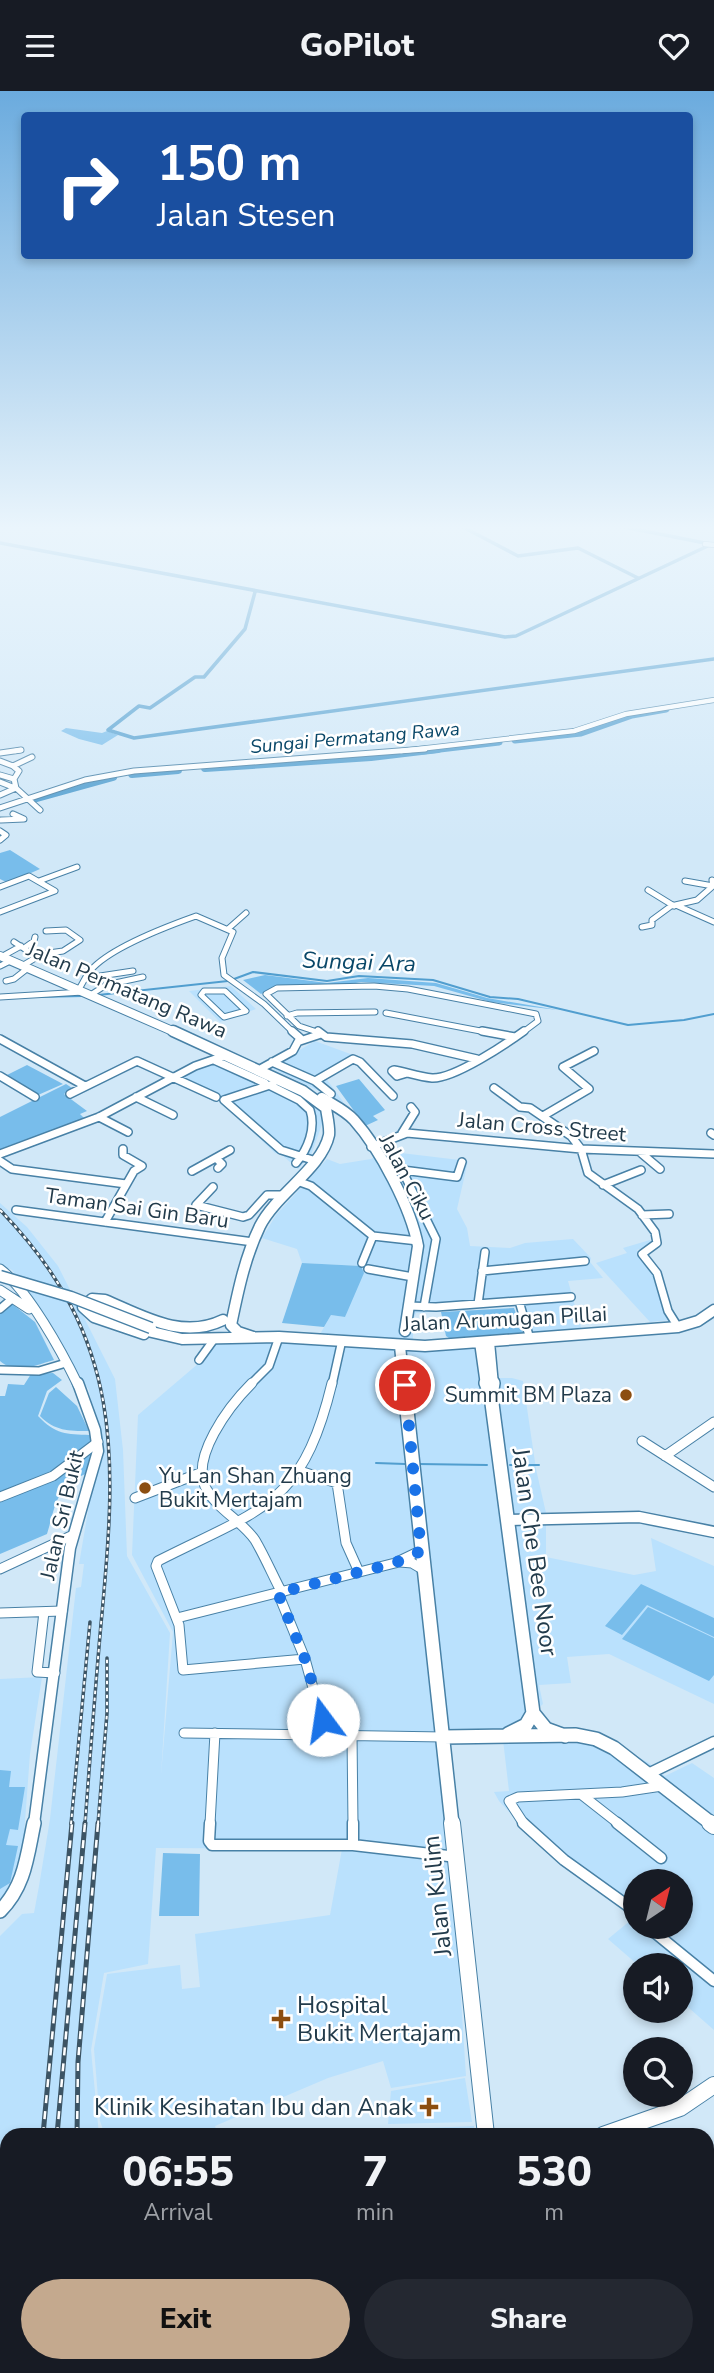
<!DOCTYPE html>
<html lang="en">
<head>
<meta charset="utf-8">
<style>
  body { margin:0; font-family:"Nunito Sans",sans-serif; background:#242831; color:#f1f3f6; height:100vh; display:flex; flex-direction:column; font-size:26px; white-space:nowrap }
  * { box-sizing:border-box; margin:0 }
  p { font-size:23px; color:#9ea1a6 }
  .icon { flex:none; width:38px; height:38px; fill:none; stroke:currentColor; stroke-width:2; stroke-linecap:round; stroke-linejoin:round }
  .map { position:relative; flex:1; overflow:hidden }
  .drawer { position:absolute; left:0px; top:2037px; width:714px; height:245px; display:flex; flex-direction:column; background:#171b24; border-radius:21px 21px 0 0; box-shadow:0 4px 10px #0003 }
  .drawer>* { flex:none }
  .hud { position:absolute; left:21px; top:21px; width:672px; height:147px; border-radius:7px; box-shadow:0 4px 10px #0003; background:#1a4fa0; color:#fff; overflow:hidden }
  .needle { width:46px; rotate:35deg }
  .buttons { position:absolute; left:623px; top:1778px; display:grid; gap:14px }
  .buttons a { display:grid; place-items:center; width:70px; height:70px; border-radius:50%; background:#171b24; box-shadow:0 4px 10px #0003; font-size:35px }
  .pin { position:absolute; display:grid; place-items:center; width:60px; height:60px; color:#fff; margin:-30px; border:4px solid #fff; border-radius:50%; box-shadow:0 2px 7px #0007 }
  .me { position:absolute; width:77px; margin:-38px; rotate:346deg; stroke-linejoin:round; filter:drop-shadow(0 0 5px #0008) }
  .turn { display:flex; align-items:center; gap:24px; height:147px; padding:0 21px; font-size:32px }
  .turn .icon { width:91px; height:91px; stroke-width:2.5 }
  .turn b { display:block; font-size:49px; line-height:60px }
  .eta { display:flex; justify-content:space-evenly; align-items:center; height:119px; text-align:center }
  .eta b { font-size:42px; font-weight:800; line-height:49px }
  .primary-button { display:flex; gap:14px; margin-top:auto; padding:14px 21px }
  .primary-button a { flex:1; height:80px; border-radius:42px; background:#c4a98e; color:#111; font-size:28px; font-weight:800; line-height:80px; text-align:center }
  .primary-button a+a { background:#242831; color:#f1f3f6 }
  header { display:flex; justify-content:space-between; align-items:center; height:91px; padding:0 21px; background:#171b24; font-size:32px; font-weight:800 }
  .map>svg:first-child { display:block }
  .built { fill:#bae1fd; fill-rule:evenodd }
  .green { fill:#78bdeb }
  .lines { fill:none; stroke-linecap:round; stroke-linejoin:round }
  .stream { stroke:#519ecf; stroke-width:2 }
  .canal { stroke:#519ecf; stroke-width:3.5 }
  .river-far1 { stroke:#519ecf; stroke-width:7 }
  .river { stroke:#519ecf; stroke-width:8 }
  .minor-far4-casing { stroke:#4881a6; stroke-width:6 }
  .minor-far3-casing { stroke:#4881a6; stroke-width:7 }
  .minor-far2-casing { stroke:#4881a6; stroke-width:10 }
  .minor-far1-casing { stroke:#4881a6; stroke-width:11 }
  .minor-casing { stroke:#4881a6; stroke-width:13 }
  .tertiary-far2-casing { stroke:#4881a6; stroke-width:11 }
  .tertiary-far1-casing { stroke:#4881a6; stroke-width:13 }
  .tertiary-casing { stroke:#4881a6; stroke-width:16 }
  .primary-far3-casing { stroke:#4881a6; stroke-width:10 }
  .primary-far2-casing { stroke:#4881a6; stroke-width:13 }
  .primary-far1-casing { stroke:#4881a6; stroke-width:16 }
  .primary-casing { stroke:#4881a6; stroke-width:18 }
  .minor-far4 { stroke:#fff; stroke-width:4.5 }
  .minor-far3 { stroke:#fff; stroke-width:5 }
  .minor-far2 { stroke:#fff; stroke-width:7 }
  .minor-far1 { stroke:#fff; stroke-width:9 }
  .minor { stroke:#fff; stroke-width:10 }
  .tertiary-far2 { stroke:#fff; stroke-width:9 }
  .tertiary-far1 { stroke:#fff; stroke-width:10 }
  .tertiary { stroke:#fff; stroke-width:13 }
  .primary-far3 { stroke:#fff; stroke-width:8 }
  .primary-far2 { stroke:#fff; stroke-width:10 }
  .primary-far1 { stroke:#fff; stroke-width:13 }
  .primary { stroke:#fff; stroke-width:16 }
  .rail-far1-casing { stroke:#3c5464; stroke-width:3.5 }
  .rail-casing { stroke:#3c5464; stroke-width:5 }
  .rail-far1 { stroke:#fff; stroke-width:2; stroke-dasharray:3.5; stroke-linecap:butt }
  .rail { stroke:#fff; stroke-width:2.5; stroke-dasharray:8; stroke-linecap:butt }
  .primary-bridge-casing { stroke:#4881a6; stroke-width:13; stroke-linecap:butt }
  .primary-bridge { stroke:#fff; stroke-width:10 }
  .route { stroke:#1a73e8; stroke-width:12; stroke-dasharray:0 21.6 }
  .poi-dot { fill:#8c4e10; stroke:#fff; stroke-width:2.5 }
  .labels { text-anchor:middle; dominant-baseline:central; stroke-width:5; stroke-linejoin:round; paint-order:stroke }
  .far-water-label { font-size:19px; font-style:italic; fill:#094768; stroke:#fff }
  .street-label { font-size:21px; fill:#223b4b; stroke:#fff }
  .poi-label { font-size:21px; fill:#223b4b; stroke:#fff; text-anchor:end }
  .water-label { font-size:23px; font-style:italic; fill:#094768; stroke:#fff }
  .near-street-label { font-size:24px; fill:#223b4b; stroke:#fff }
  .near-poi-label { font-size:24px; fill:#223b4b; stroke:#fff; text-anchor:start }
</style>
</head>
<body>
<header><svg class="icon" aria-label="menu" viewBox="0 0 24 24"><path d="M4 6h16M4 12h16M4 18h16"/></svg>GoPilot<svg class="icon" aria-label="heart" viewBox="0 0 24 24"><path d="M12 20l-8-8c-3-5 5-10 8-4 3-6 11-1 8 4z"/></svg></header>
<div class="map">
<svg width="714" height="2282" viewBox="0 0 714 2282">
  <rect width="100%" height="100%" fill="#d1e8f8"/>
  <path class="built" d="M231,895L256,918L220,931L189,900Z
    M315,950L364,968L325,986L344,1012L273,978L272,975Z
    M228,968L264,985L270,992L275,990L315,1011L325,1025L311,1064L298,1078L282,1064L275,1062L217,1007L174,990L207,972Z
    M376,1059L468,1070L457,1118L467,1137L470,1155L510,1157L525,1152L573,1148L591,1167L590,1171L603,1187L568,1190L582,1240L526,1243L515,1214L416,1222L413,1229V1250L491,1249L495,1287H512L523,1290L536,1378L546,1422V1466L634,1484L656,1480L651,1447L714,1475V1613L609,1563L567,1566L571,1592L539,1594L543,1613L513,1640L441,1650L452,1769L466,1985L391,1997L383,1970L328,1987L215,2035L218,2044H105L100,2030L94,1958L107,1883L180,1874L182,1898L200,1896L195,1843L330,1824L342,1758L156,1757L148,1873L104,1882L91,1959L99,2044H7V2275H267L274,2279L302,2282H0V1845L22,1823L34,1822L39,1795L50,1728L76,1497L81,1496L84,1473H79L99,1356L89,1299L12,1179L0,1174V1112L27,1136L58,1175L115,1288L123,1359L127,1465L170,1542L161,1684L173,1541L132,1464L138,1324L206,1266L215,1251L315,1252L331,1224L345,1226L361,1175L302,1172L297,1158L262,1147L276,1124L327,1068L340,1073L371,1068L378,1064Z
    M650,1149L653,1153L637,1159L658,1187L663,1216L670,1229L650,1231L596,1172L627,1162L623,1157Z
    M42,1586L30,1663L24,1744L16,1796L0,1813V1588Z
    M604,1647L649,1672L665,1685L692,1672L714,1687V1939L681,1910V1874H638L608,1848L631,1829L633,1823L596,1799L547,1761L499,1710L494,1701L509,1700L503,1649ZM635,1790H681V1836H635Z
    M465,1987L472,2031L388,2033L391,2000Z
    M474,2035V2044H315V2042Z
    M477,2275H618L604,2282H428Z"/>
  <path class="green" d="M66,637L102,642L107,640L118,644L102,654L79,648L61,640Z
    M10,759L40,778L8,792L0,788V762Z
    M265,884L327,892L368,887L436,892L487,907L558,919L491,911L434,895L361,891L345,894L276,895L261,903L243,889Z
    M27,974L63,993L38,1004L5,985Z
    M359,988L385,1019L373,1025L378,1029L365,1035L336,995Z
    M66,993L72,997L64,1003L87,1020L80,1023L84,1027L0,1060V1026Z
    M302,1172L361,1175L364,1182L345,1226L331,1224L324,1236L282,1232Z
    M11,1212L35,1231L54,1269C36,1274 15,1284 0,1270V1221Z
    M514,1217L523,1242L449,1247L446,1245L441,1221Z
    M53,1282L62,1289L47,1300L38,1325C56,1344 66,1343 90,1344C92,1358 90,1370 85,1383C55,1397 56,1414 47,1443L0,1463V1305H5L8,1293L24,1294L31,1283Z
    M56,1296L77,1315L89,1340C68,1340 55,1340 40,1325L49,1302Z
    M641,1493L714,1527V1546L647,1514L622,1544L605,1535Z
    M648,1516L714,1547V1584L709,1590L622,1548Z
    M0,1679L11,1680L9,1696H25L18,1739L10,1738L6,1754L18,1755L10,1792L0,1798Z
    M163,1762L200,1763L199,1825H159Z
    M50,2275H201L213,2282H49Z"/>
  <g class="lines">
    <path class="stream" d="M234,888L253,881L327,890L359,885L433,889L490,906L518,908L628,934L684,929L714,923
      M98,904L228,890
      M35,906L82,905
      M376,1372L405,1373
      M419,1373L487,1374
      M510,1374H539"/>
    <path class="canal" d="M459,434L518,465L578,457L638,487
      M614,434L710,453
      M0,452L505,546L516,545L712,453
      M255,501L245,538L204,586H195L150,617L139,615L108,639L134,647L714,568"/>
    <path class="river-far1" d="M515,649L581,642L632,624L666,618
      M423,660L499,651"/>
    <path class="river" d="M205,677L371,666L438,658
      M132,683L178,679
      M37,707L113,686"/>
    <g class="minor-far4-casing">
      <path id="minor-far4" d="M705,453L714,454
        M15,660L21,659
        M401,660L574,640L626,623L714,609"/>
    </g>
    <g class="minor-far3-casing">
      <path id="minor-far3" d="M0,662L21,659
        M32,666L13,675L19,680L14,688L16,697L40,719
        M0,670L13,675
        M0,684L14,688
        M0,691L15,697
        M0,704L16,697
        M0,717L85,689L134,680L425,658
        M1,729L24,728L13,723
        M0,740L6,744L0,749
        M39,790L77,776
        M685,790L713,795
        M0,796L29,785L55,800L0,821
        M648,799L674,815
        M678,815L714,831
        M642,836L652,834V829L671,815L697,809L713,795L712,789
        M229,837L246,822
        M14,851L37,866
        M24,857L34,850L35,846
        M1,866L21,855
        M0,875L10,870
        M22,875L42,863L63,860L80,849L66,839L46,840
        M87,887L133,880
        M6,890L14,888L28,877
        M79,898C83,892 86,884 91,879C110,857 168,835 196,825L233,841L222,867L224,884L264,913L294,942
        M204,900H225L246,920L224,926L201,904Z
        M92,903L106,894L143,886
        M0,906L83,901
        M386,922L491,942
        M287,925L297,922L375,921
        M320,942L299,935L266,903L277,897L374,895L408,898L536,923L538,930L522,942"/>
    </g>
    <g class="minor-far2-casing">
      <path id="minor-far2" d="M318,940L326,946L412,953L477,968
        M482,940L515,946
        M0,948L85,995
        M300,950L321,943
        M214,969L265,992
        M272,971L315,990L331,1003
        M262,981V977L293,960L300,947L292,940
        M407,982L397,985L392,980L394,979C406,981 419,986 432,987C454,988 506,953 524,940
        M0,985L35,1006
        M315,990L353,968L360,971L393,1005
        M271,995L299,1009L310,1019C316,1037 308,1058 296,1072
        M494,997L520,1016L530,1017L571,1045L581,1058L588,1082L638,1118L655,1141L657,1152L642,1163L657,1182L668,1220L678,1236
        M70,1003L137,970L216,1006
        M136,1006L173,1024
        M224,1009L281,1059L316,1070
        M224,1009L273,993
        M543,1025L589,998L563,976L594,960
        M99,1026L128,1041
        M402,1042L415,1021L411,1016
        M711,1042L714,1044
        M371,1056L407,1042L581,1058L714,1063
        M641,1062L660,1078
        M0,1063L99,1026L195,975L227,964
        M216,1067L222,1073L218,1077
        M0,1070L12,1078L126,1093
        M387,1077L457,1086L462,1071
        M402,1079L436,1148L424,1216
        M192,1080L230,1059
        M297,1090L311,1095L373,1145
        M603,1094L641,1079
        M213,1096L196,1114L243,1126L249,1124L267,1104H283
        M16,1119L253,1151
        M642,1124L669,1123
        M105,1131L134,1080L142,1075L123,1064V1058
        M373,1145L418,1150
        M362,1172L373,1145
        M368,1178L413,1186
        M482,1180L585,1170
        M519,1210L530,1248
        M478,1213L485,1161
        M409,1215L436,1216L571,1206
        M0,1218L13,1207
        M199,1269L215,1247
        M0,1279L39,1280L66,1272
        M250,1294L269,1275L279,1246
        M332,1294L342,1249"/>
    </g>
    <g class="minor-far1-casing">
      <path id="minor-far1" d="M252,1292C230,1314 188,1368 207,1399C218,1419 242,1430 255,1449C265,1466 273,1485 282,1502
        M642,1350L714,1396
        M665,1365L714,1331
        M300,1380L337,1392L346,1452L359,1481
        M0,1406L53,1385L98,1351
        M135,1407L200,1382
        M400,1471L412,1472L424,1479
        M0,1478L73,1444
        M278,1502L305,1568L326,1644
        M44,1521L37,1581L55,1582
        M0,1522L62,1520
        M177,1527L395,1472L422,1459
        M305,1568L183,1579L179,1534L156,1475L158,1470C262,1417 302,1416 332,1292
        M184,1642L444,1646
        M352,1644L353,1733
        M582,1704L619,1733
        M210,1733L215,1642
        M524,1733L509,1710L518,1706L622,1701L662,1695"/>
    </g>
    <g class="minor-casing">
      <path id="minor" d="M210,1732L209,1750L212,1754H353L457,1766
        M353,1732V1754
        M523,1732L564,1769L635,1820
        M617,1732L661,1767
        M648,1836L714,1890"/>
    </g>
    <g class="tertiary-far2-casing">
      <path id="tertiary-far2" d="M0,1178C28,1199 62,1261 78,1294
        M0,1199L29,1218"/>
    </g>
    <g class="tertiary-far1-casing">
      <path id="tertiary-far1" d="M507,1429L639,1426L714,1441
        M648,1683L714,1651
        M34,1733L70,1457L98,1360L95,1339L78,1292"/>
    </g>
    <g class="tertiary-casing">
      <path id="tertiary" d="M0,1820C25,1795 27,1765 34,1732
        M707,2186L714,2177
        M633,2282L643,2275"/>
    </g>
    <g class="primary-far3-casing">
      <path id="primary-far3" d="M0,865L177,942"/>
    </g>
    <g class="primary-far2-casing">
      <path id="primary-far2" d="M173,940L303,1000L326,1017C327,1025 330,1036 329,1044C322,1077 276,1103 260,1135C245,1166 238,1200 231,1234L238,1241L253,1246
        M322,1007C333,1014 345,1019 354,1029C380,1058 411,1117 418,1155L405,1240
        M139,1238L182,1248L279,1246L425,1255L678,1236L698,1230L714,1219
        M144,1243L94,1226L83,1216L92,1208L105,1209C143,1225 182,1249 223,1229
        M480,1251L486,1294
        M489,1251L493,1294
        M400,1255L404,1294"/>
    </g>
    <g class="primary-far1-casing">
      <path id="primary-far1" d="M404,1292L452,1733
        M486,1292L491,1305L533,1622L546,1638L565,1645
        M491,1305L493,1292
        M508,1643L526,1634L533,1622
        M444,1646L576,1644L596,1648L614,1657L712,1733"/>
    </g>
    <g class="primary-casing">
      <path id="primary" d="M452,1732L486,2044
        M710,1732L714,1735
        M603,2044L680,2017L714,1994
        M513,2275L514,2282"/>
    </g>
    <use href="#minor-far4" class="minor-far4"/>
    <use href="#minor-far3" class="minor-far3"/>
    <use href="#minor-far2" class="minor-far2"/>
    <use href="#minor-far1" class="minor-far1"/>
    <use href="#minor" class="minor"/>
    <use href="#tertiary-far2" class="tertiary-far2"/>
    <use href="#tertiary-far1" class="tertiary-far1"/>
    <use href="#tertiary" class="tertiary"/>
    <use href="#primary-far3" class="primary-far3"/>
    <use href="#primary-far2" class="primary-far2"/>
    <use href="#primary-far1" class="primary-far1"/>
    <use href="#primary" class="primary"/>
    <g class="rail-far1-casing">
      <path id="rail-far1" d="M0,1119C125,1248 117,1366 101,1533C95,1600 90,1667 85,1733
        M71,1733L90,1531
        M98,1733L107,1622V1567"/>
    </g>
    <g class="rail-casing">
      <path id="rail" d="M43,2044L72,1732
        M57,2044L85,1732
        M77,2044L78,1971L98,1732
        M707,2119L714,2110
        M707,2153L714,2145
        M218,2275L231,2282
        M233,2275L248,2282
        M21,2282L22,2275
        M37,2282L38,2275
        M531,2282L545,2275
        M566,2282L577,2275"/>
    </g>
    <use href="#rail-far1" class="rail-far1"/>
    <use href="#rail" class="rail"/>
    <g class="primary-bridge-casing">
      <path id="primary-bridge" d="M0,1185L71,1206L151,1237"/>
    </g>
    <use href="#primary-bridge" class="primary-bridge"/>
  </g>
  <linearGradient id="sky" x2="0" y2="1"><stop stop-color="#6babde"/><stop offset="0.58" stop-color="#eaf5fc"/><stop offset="1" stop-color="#eaf5fc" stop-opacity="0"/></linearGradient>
  <rect width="714" height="753" fill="url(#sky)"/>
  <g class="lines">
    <path class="route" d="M323,1629L305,1568L278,1502L395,1472L421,1460L405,1294"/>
  </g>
  <g class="poi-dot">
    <circle cx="626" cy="1304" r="7"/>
    <circle cx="145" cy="1397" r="7"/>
    <path d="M277.5 1917.5h7v7h7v7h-7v7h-7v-7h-7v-7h7z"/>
    <path d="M425.5 2005.5h7v7h7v7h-7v7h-7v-7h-7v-7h7z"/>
  </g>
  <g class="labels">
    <g class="far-water-label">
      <text transform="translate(355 647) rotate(-5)">Sungai Permatang Rawa</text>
    </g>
    <g class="street-label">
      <text transform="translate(127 899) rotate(23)">Jalan Permatang Rawa</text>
      <text transform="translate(542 1036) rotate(5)">Jalan Cross Street</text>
      <text transform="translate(407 1086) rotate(62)">Jalan Ciku</text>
      <text transform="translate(137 1117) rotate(8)">Taman Sai Gin Baru</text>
      <text transform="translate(505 1228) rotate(-3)">Jalan Arumugan Pillai</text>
      <text transform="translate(62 1424) rotate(-77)">Jalan Sri Bukit</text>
    </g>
    <g class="poi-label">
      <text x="612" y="1304">Summit BM Plaza</text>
      <text x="159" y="1385" text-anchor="start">Yu Lan Shan Zhuang<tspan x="159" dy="24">Bukit Mertajam</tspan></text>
    </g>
    <g class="water-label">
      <text transform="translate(359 871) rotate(2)">Sungai Ara</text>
    </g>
    <g class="near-street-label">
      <text transform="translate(535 1461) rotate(82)">Jalan Che Bee Noor</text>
      <text transform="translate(437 1805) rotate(-96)">Jalan Kulim</text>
    </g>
    <g class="near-poi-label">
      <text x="297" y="1914">Hospital<tspan x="297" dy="28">Bukit Mertajam</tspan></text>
      <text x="413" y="2016" text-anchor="end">Klinik Kesihatan Ibu dan Anak</text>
    </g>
  </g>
</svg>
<div class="buttons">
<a><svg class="needle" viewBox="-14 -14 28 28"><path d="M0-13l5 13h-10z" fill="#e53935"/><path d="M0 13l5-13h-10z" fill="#9ea1a6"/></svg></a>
<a><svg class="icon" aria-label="sound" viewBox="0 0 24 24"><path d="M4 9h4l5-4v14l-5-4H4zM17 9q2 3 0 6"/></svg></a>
<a><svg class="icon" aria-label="search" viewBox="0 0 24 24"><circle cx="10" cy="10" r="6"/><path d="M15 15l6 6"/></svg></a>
</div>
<div class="pin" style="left:405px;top:1294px;background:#d93025"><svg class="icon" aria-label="arrive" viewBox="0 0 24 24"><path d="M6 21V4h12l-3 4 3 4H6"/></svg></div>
<svg class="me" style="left:323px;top:1629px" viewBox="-20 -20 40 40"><circle r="19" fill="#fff"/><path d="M0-13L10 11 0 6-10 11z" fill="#1a73e8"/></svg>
<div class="hud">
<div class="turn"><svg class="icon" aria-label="right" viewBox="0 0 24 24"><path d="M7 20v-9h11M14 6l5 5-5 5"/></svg><div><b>150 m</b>Jalan Stesen</div></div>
</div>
<section class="drawer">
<div class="eta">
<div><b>06:55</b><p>Arrival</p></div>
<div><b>7</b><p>min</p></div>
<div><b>530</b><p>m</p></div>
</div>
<div class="primary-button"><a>Exit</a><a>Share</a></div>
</section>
</div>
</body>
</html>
